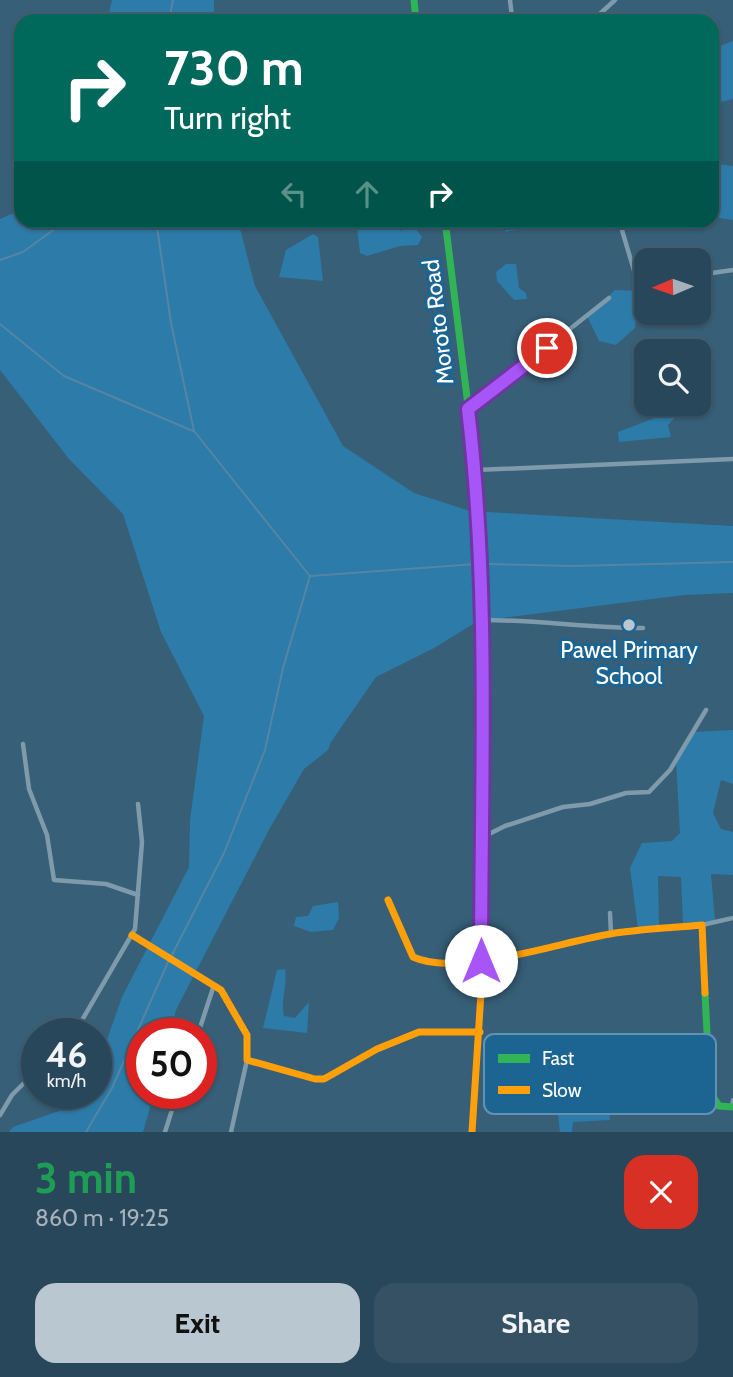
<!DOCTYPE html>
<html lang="en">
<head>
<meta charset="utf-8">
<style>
  body { margin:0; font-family:Cabin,sans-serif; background:#355163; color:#f1f3f6; height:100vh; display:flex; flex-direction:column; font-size:26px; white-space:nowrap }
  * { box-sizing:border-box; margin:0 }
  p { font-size:23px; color:#a5b2bb }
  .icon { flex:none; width:38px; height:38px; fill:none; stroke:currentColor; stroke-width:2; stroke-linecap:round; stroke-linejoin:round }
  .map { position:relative; height:1132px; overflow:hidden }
  .panel { display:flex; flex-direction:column; background:#29475a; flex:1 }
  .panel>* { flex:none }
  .banner { position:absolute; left:14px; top:14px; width:705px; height:214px; border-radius:21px; box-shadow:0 2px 5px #0004,0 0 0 2px #455f70; background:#00695c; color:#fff; overflow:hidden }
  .needle { width:46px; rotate:268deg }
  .controls { position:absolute; left:634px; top:248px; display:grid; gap:14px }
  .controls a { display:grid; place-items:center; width:77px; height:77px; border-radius:14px; background:#29475a; box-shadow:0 2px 5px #0004,0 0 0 2px #455f70; font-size:35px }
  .speed { position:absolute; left:21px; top:1018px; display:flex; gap:14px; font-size:35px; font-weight:700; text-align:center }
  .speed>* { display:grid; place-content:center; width:91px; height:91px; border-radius:50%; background:#29475a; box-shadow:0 2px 5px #0004,0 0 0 2px #455f70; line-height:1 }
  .speed small { font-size:18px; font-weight:400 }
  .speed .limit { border:10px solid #d22; background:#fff; color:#111 }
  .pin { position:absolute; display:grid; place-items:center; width:60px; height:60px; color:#fff; margin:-30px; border:4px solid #fff; border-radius:50%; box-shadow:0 2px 7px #0007 }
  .me { position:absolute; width:77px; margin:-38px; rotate:0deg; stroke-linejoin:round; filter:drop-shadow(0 0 5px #0008) }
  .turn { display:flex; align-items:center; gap:24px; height:147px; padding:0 35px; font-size:32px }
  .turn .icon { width:91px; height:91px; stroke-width:2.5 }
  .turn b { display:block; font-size:49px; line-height:60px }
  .lanes { display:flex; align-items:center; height:66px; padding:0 35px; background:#0003; justify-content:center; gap:35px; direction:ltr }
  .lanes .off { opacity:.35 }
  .round { display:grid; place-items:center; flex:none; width:74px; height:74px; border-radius:21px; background:#355163 }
  .overview { display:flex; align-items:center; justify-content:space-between; height:119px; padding:0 35px }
  h1 { font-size:42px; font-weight:700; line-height:52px; color:#1e9e55 }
  .cta { display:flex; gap:14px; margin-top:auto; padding:14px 35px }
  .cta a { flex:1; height:80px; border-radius:21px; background:#b9c7d0; color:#111; font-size:28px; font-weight:700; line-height:80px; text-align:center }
  .cta a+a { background:#355163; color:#f1f3f6 }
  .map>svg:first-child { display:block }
  .green { fill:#2d7ba8 }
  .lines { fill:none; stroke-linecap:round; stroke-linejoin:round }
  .stream { stroke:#5585a5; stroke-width:2 }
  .street { stroke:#7f9aab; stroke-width:4.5 }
  .fast { stroke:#30b455; stroke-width:7 }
  .slow { stroke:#ff9f0a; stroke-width:7 }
  .route-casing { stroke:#6d37a1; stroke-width:18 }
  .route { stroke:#a855f7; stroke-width:12 }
  .poi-dot { fill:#b9c7d0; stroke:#1c6593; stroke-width:2.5 }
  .labels { text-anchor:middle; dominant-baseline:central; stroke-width:6; stroke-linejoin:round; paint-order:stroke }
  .street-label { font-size:23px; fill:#fff; stroke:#1c6593 }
  .poi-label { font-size:23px; fill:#fff; stroke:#1c6593 }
  .key { fill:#1c6593; stroke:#6093b3; stroke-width:2 }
  .key-label { font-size:19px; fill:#fff }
</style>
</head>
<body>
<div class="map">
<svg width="733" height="1132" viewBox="0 0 733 1132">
  <rect width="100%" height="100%" fill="#375f78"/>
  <path class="green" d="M112,0H214V21H107Z
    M733,41V99L712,104V49Z
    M717,164L733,166V220L719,218Z
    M21,205V220L238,221L255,286L343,446L414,493L470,511L733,526V593L684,595L478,621L434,648L376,677L331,742L328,750L304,769L270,828L176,1010L170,1034H142V1094H154L143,1132H9L13,1127L59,1111L71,1094H96V1059L104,1048L122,997L189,867L190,820L204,716L161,632L123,514L69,459L0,370V219L16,212Z
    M507,221V220L583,221C562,236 529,226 505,232Z
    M388,224L401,231L414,226L422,237L418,245L400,246L367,256L360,253L357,228Z
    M313,234L318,237L323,281L279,277L286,250Z
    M506,264H516L519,288L526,293L527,299L514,300L497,281L496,272Z
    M615,290L639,291L635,328L616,345L599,341L587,316Z
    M673,411L678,414L668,425L671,437L619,442L618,432Z
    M733,730V784L721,780L713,813L721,829L733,832V875L711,874L715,921L683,925L681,877L658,876L659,927L638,929L630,868L642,843L672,841L680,833L676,760L692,732Z
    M338,902L339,918L333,930L311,932L294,926L296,917L308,916L313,906Z
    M285,969C288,986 280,1000 284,1016L295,1018L309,1002L307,1033L263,1028L277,970Z
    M602,1049L610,1120L573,1122L572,1132H560L551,1052Z"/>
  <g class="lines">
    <path class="stream" d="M169,21L173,0
      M156,220L171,323L194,431L309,575
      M0,260L23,252L67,220
      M0,324L64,376L193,431
      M488,564L574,566L733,562
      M311,576L476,564
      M172,955L224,853L265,750L283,668L310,576
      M86,1132L112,1088L169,960"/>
    <path class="street" d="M510,0L512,17
      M592,21L615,0
      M619,220L638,284H646
      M698,275L733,270
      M469,409L609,298
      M476,470L733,459
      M485,620C538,620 589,628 643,628
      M23,744L29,789L47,835L54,880L106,884L138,895
      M483,837L505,826L563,807L590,804L626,793L649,792L670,770L706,710
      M610,913L611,934
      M702,925L733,918
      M74,1034L135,929L142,842L138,804
      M198,1034L214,985
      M732,1107L733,1100
      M644,1109L719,1106
      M0,1115L12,1095L37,1070
      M165,1132L177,1094
      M231,1132L247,1060"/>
    <path class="fast" d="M414,0L416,21
      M445,220L476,470L485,620L483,810
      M705,993L710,1092L719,1106L733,1107"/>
    <path class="slow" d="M388,900L413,957C458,978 560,942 610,934C640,929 672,928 702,925L705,993
      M132,935L221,990L247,1035V1060L315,1079H324L377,1049L419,1032H480
      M472,1132L481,993L483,810"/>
  </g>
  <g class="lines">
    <g class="route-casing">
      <path id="route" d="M481,961C481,777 490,593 468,409L547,348"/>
    </g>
    <use href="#route" class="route"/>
  </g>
  <circle class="poi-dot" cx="629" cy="625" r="7"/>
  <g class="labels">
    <g class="street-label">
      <text transform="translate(438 322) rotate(-97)">Moroto Road</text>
    </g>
    <g class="poi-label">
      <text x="629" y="650">Pawel Primary<tspan x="629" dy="26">School</tspan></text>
    </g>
  </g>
  <rect x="484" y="1034" width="232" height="80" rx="10" class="key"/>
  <rect x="498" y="1054" width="32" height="9" fill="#30b455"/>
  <rect x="498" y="1086" width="32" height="8" fill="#ff9f0a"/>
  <g class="key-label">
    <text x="542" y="1065">Fast</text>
    <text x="542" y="1097">Slow</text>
  </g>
</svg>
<div class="controls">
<a><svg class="needle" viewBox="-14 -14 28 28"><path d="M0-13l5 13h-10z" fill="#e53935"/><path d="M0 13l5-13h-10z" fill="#a5b2bb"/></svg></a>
<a><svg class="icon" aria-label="search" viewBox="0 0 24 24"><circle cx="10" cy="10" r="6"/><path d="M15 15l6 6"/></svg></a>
</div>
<div class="speed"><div>46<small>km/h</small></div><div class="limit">50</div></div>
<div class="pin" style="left:547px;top:348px;background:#d93025"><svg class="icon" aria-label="arrive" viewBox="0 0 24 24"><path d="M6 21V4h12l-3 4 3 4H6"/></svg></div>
<svg class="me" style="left:481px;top:961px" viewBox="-20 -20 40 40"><circle r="19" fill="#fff"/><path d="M0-13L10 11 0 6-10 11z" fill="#a855f7"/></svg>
<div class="banner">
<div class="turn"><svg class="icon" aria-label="right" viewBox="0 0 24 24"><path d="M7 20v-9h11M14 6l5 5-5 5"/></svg><div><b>730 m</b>Turn right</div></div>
<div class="lanes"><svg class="icon off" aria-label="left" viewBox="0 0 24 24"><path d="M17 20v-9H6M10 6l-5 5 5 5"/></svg><svg class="icon off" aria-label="ahead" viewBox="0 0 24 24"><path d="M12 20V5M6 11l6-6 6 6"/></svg><svg class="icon" aria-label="right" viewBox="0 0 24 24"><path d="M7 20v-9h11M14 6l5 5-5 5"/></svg></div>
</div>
</div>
<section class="panel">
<div class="overview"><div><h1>3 min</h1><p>860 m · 19:25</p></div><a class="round" style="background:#d93025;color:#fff"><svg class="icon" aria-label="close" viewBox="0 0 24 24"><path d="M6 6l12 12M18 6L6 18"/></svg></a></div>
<div class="cta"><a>Exit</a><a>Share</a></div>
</section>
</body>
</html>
